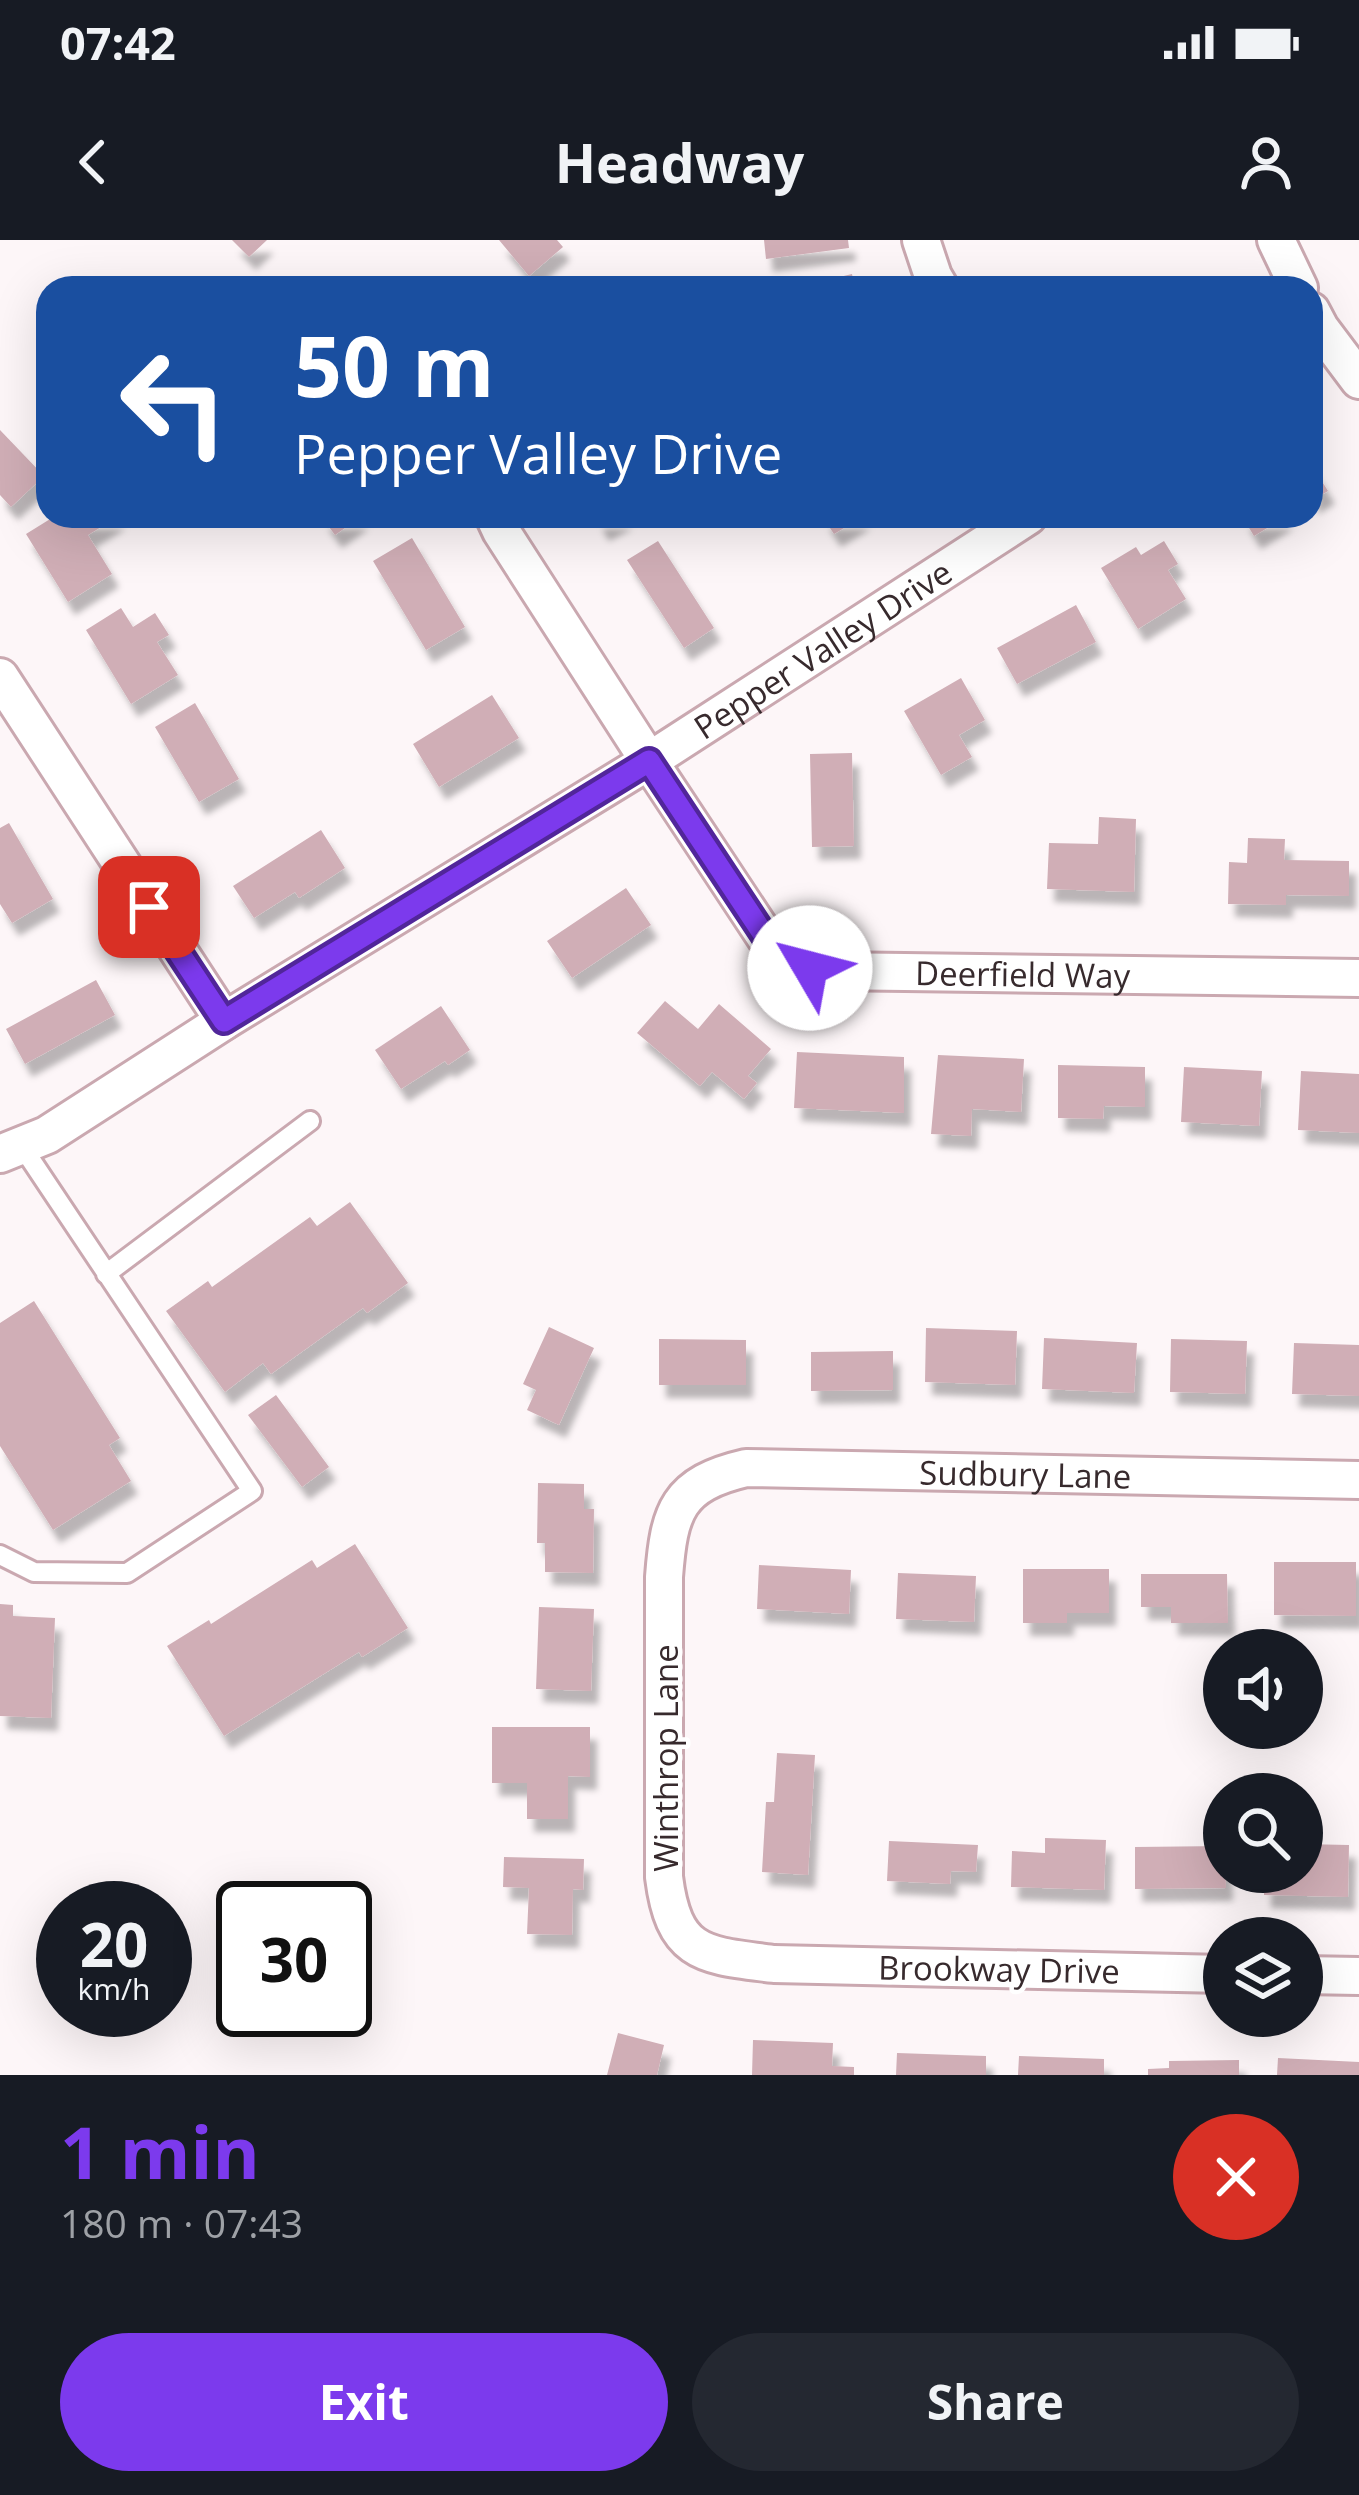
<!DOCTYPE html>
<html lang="en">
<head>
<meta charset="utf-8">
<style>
  body { margin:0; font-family:"Open Sans",sans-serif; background:#242831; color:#f1f3f6; height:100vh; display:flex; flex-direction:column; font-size:45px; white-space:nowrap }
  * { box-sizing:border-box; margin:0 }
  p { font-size:39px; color:#9ea1a6 }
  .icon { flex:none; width:66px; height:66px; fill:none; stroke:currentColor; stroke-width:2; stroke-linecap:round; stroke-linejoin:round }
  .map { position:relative; height:1835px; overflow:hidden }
  .sheet { display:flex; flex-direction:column; background:#171b24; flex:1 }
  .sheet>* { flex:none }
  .guide { position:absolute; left:36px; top:36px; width:1287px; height:252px; border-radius:36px; box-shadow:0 12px 48px #0002; background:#1a4fa0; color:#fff; overflow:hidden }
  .controls { position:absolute; left:1203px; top:1389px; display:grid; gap:24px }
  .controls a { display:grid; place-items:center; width:120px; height:120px; border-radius:50%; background:#171b24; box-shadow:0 12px 48px #0002; font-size:60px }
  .speed { position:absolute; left:36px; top:1641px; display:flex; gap:24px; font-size:60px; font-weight:700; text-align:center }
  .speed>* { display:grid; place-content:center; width:156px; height:156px; border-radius:50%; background:#171b24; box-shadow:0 12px 48px #0002; line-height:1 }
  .speed small { font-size:30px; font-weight:400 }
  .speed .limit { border:6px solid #111; border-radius:18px; background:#fff; color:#111 }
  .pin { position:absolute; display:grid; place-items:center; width:102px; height:102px; color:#fff; margin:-51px; border-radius:24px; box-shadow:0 6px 18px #0006 }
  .me { position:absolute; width:132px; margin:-66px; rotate:307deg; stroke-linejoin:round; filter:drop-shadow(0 0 9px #0008) }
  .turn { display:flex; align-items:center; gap:42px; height:252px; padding:0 60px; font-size:54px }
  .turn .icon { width:156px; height:156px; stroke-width:2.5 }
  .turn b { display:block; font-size:84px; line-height:102px }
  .round { display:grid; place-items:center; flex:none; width:126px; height:126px; border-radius:63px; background:#242831 }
  .head { display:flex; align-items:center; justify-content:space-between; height:204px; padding:0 60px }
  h1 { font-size:72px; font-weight:700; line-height:90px; color:#7c3aed }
  .cta { display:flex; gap:24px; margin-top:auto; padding:24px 60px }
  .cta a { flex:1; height:138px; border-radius:72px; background:#7c3aed; color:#fff; font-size:48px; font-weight:700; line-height:138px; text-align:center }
  .cta a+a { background:#242831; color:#f1f3f6 }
  .status { display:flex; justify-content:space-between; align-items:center; height:84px; padding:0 60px; background:#171b24; direction:ltr }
  .status svg { height:33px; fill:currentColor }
  header { display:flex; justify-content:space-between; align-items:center; height:156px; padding:0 60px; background:#171b24; font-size:54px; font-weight:700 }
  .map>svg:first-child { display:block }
  .building { fill:#d0aeb6; filter:url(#shadow) }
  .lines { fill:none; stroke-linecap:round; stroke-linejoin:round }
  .lane-casing { stroke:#caa8b0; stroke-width:24 }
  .street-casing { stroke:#caa8b0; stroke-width:42 }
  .lane { stroke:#fff; stroke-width:18 }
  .street { stroke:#fff; stroke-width:36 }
  .route-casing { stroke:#51269a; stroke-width:30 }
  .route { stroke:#7c3aed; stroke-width:21 }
  .labels { text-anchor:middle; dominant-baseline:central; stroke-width:9; stroke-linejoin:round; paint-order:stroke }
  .street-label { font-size:33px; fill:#372a2d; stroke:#fff }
</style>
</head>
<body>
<div class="status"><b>07:42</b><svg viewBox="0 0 49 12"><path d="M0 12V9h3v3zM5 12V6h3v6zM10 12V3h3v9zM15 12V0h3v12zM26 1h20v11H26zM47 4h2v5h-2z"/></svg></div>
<header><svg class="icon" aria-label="back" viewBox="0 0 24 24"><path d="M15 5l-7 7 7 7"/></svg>Headway<svg class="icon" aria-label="person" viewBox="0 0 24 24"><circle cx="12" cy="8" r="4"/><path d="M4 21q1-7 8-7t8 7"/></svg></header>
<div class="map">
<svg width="1359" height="1835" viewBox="0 0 1359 1835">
  <defs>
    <filter id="shadow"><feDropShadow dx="7" dy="13" stdDeviation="3" flood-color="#0004"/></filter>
  </defs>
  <rect width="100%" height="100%" fill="#fdf6f8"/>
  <path class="building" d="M232,0H267L249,17Z
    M499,0H557L563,7L529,36Z
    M764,0H848L849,8L766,19Z
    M852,34L855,48H802V46Z
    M1173,37L1178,48H1148Z
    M0,190L44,236L11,267L0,255Z
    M1311,224L1328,251L1311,261Z
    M55,276H119L88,295L112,334L68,362L26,294Z
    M321,276H362L335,295Z
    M595,276H626L602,288Z
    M822,276H864L834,294Z
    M1242,276H1287L1254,296Z
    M412,298L465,387L426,410L373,321Z
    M658,301L714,388L684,408L627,320Z
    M1164,301L1178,324L1168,330L1186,359L1138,389L1101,328L1136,307L1141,315Z
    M1076,365L1096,402L1017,444L997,408Z
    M121,368L133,387L155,373L169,395L157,402L178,435L131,464L86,390Z
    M961,438L985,480L959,495L972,517L941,535L904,471Z
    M492,455L519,498L439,547L413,504Z
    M195,463L239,539L199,562L155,487Z
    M852,513L854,606L812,607L810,514Z
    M1099,577L1136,579L1134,652L1047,649L1049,603L1098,604Z
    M9,583L53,659L12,683L0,664V588Z
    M321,590L345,628L299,658L295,652L254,678L233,646Z
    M1248,598L1285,599L1284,620L1349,621V656L1286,655V665L1228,664L1229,622L1247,623Z
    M626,648L651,685L572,738L547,701Z
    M96,740L115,775L25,824L6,789Z
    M665,761L698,789L719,764L771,809L748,836L757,843L744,859L712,832L700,846L637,793Z
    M441,766L470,810L448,825L445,821L401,849L375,810Z
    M797,812L904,817V873L794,868Z
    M938,815L1024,819L1021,872L972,869L971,896L931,894Z
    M1058,825L1145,827V867L1104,866L1103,879L1058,878Z
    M1184,827L1262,831L1259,886L1181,882Z
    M1301,831L1359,834V893L1298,890Z
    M350,962L408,1043L367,1073L363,1068L271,1134L263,1123L225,1152L166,1071L208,1041L212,1047L310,977L317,986Z
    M34,1061L120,1198L109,1205L131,1241L53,1290L0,1206V1083Z
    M549,1087L594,1108L559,1185L527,1170L536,1150L523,1144Z
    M926,1088L1017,1091L1015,1145L925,1142Z
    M1044,1098L1137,1103L1134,1153L1042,1149Z
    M659,1099L746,1100V1145H659Z
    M1171,1099L1247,1101L1245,1154L1170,1152Z
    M1294,1103L1359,1105V1156L1292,1154Z
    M893,1111V1150L811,1151V1112Z
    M276,1155L329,1227L302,1247L248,1175Z
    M538,1243L584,1244V1269H594L593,1333L545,1332V1303H537Z
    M355,1304L408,1388L362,1417L359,1412L224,1496L167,1406L209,1380L211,1384L312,1320L317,1328Z
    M1274,1322H1356V1376L1274,1375Z
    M759,1325L851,1330L849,1374L757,1369Z
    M1023,1329H1109V1373H1067V1383H1023Z
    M898,1333L976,1336L974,1382L896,1379Z
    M1141,1334H1227L1228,1383H1171V1367H1141Z
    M0,1364L13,1365V1376L55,1378L51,1478L0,1476Z
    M539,1367L594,1369L591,1451L536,1449Z
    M492,1487H590V1537L568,1536V1579H527V1543H492Z
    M777,1513L815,1515L808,1635L762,1632L766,1562H774Z
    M1045,1598L1106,1600L1104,1650L1011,1647L1012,1611L1045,1613Z
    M889,1601L978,1605L976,1632L951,1631L950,1644L887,1641Z
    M1302,1604L1349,1605L1348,1657L1264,1655V1632H1302Z
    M1224,1606L1226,1648L1135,1649V1607Z
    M504,1617L584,1619L583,1650L573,1649L572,1695L527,1694L529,1648L503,1647Z
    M618,1793L664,1805L657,1835H607Z
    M753,1800L833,1803L832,1826L854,1827V1835H752Z
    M897,1813L986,1816V1835H896Z
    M1019,1816L1104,1819V1835H1018Z
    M1278,1818L1359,1822V1835H1277Z
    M1239,1820V1835H1148V1829L1169,1828V1821Z"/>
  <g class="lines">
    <g class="lane-casing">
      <path id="lane" d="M106,1034L310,881
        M0,1315L34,1332L127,1333L252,1251L21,905"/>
    </g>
    <g class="street-casing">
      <g id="street">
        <path d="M921,0L933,36L940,48"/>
        <path d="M1276,0L1299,48"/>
        <path d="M1311,71L1320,88L1359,140"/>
        <path id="s1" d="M494,276L501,291L649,521L766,698C786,715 802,726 829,731L1359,738"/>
        <path d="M0,437L224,781"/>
        <path id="s2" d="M0,914L47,895L224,781L649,521L1028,276"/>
        <path id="s3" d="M1224,1734L774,1724C704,1715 674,1716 664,1637V1337C669,1271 677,1244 746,1228L1359,1240"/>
        <path d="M1302,1735L1359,1736"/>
      </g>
    </g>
    <use href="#lane" class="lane"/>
    <use href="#street" class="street"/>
  </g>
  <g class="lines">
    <g class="route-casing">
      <path id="route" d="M149,667L224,781L649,521L766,698L790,718L810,728"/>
    </g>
    <use href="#route" class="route"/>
  </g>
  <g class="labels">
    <g class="street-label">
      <text stroke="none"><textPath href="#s2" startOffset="966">Pepper Valley Drive</textPath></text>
      <text stroke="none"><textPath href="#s1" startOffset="768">Deerfield Way</textPath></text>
      <text stroke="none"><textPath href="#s3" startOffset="1341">Sudbury Lane</textPath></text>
      <text transform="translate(665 1518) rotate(-90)">Winthrop Lane</text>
      <text transform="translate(999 1729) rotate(1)">Brookway Drive</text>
    </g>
  </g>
</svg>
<div class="controls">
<a><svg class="icon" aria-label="sound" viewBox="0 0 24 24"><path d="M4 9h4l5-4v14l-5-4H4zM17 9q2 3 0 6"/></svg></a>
<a><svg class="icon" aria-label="search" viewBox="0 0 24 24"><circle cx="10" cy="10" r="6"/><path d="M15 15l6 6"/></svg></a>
<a><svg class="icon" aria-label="layers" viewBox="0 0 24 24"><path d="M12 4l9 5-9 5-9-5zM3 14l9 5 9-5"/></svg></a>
</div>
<div class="speed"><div>20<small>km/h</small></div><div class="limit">30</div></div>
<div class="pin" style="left:149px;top:667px;background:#d93025"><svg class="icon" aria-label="arrive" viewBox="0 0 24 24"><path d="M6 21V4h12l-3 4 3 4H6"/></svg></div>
<svg class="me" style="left:810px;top:728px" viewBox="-20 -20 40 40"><circle r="19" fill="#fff"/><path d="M0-13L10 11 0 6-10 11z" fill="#7c3aed"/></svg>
<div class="guide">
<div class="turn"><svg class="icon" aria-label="left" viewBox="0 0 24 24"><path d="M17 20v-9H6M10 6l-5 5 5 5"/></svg><div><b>50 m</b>Pepper Valley Drive</div></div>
</div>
</div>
<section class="sheet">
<div class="head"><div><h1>1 min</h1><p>180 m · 07:43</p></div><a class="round" style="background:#d93025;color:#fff"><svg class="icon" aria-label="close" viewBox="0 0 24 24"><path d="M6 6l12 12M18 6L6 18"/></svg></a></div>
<div class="cta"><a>Exit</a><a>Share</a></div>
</section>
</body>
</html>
